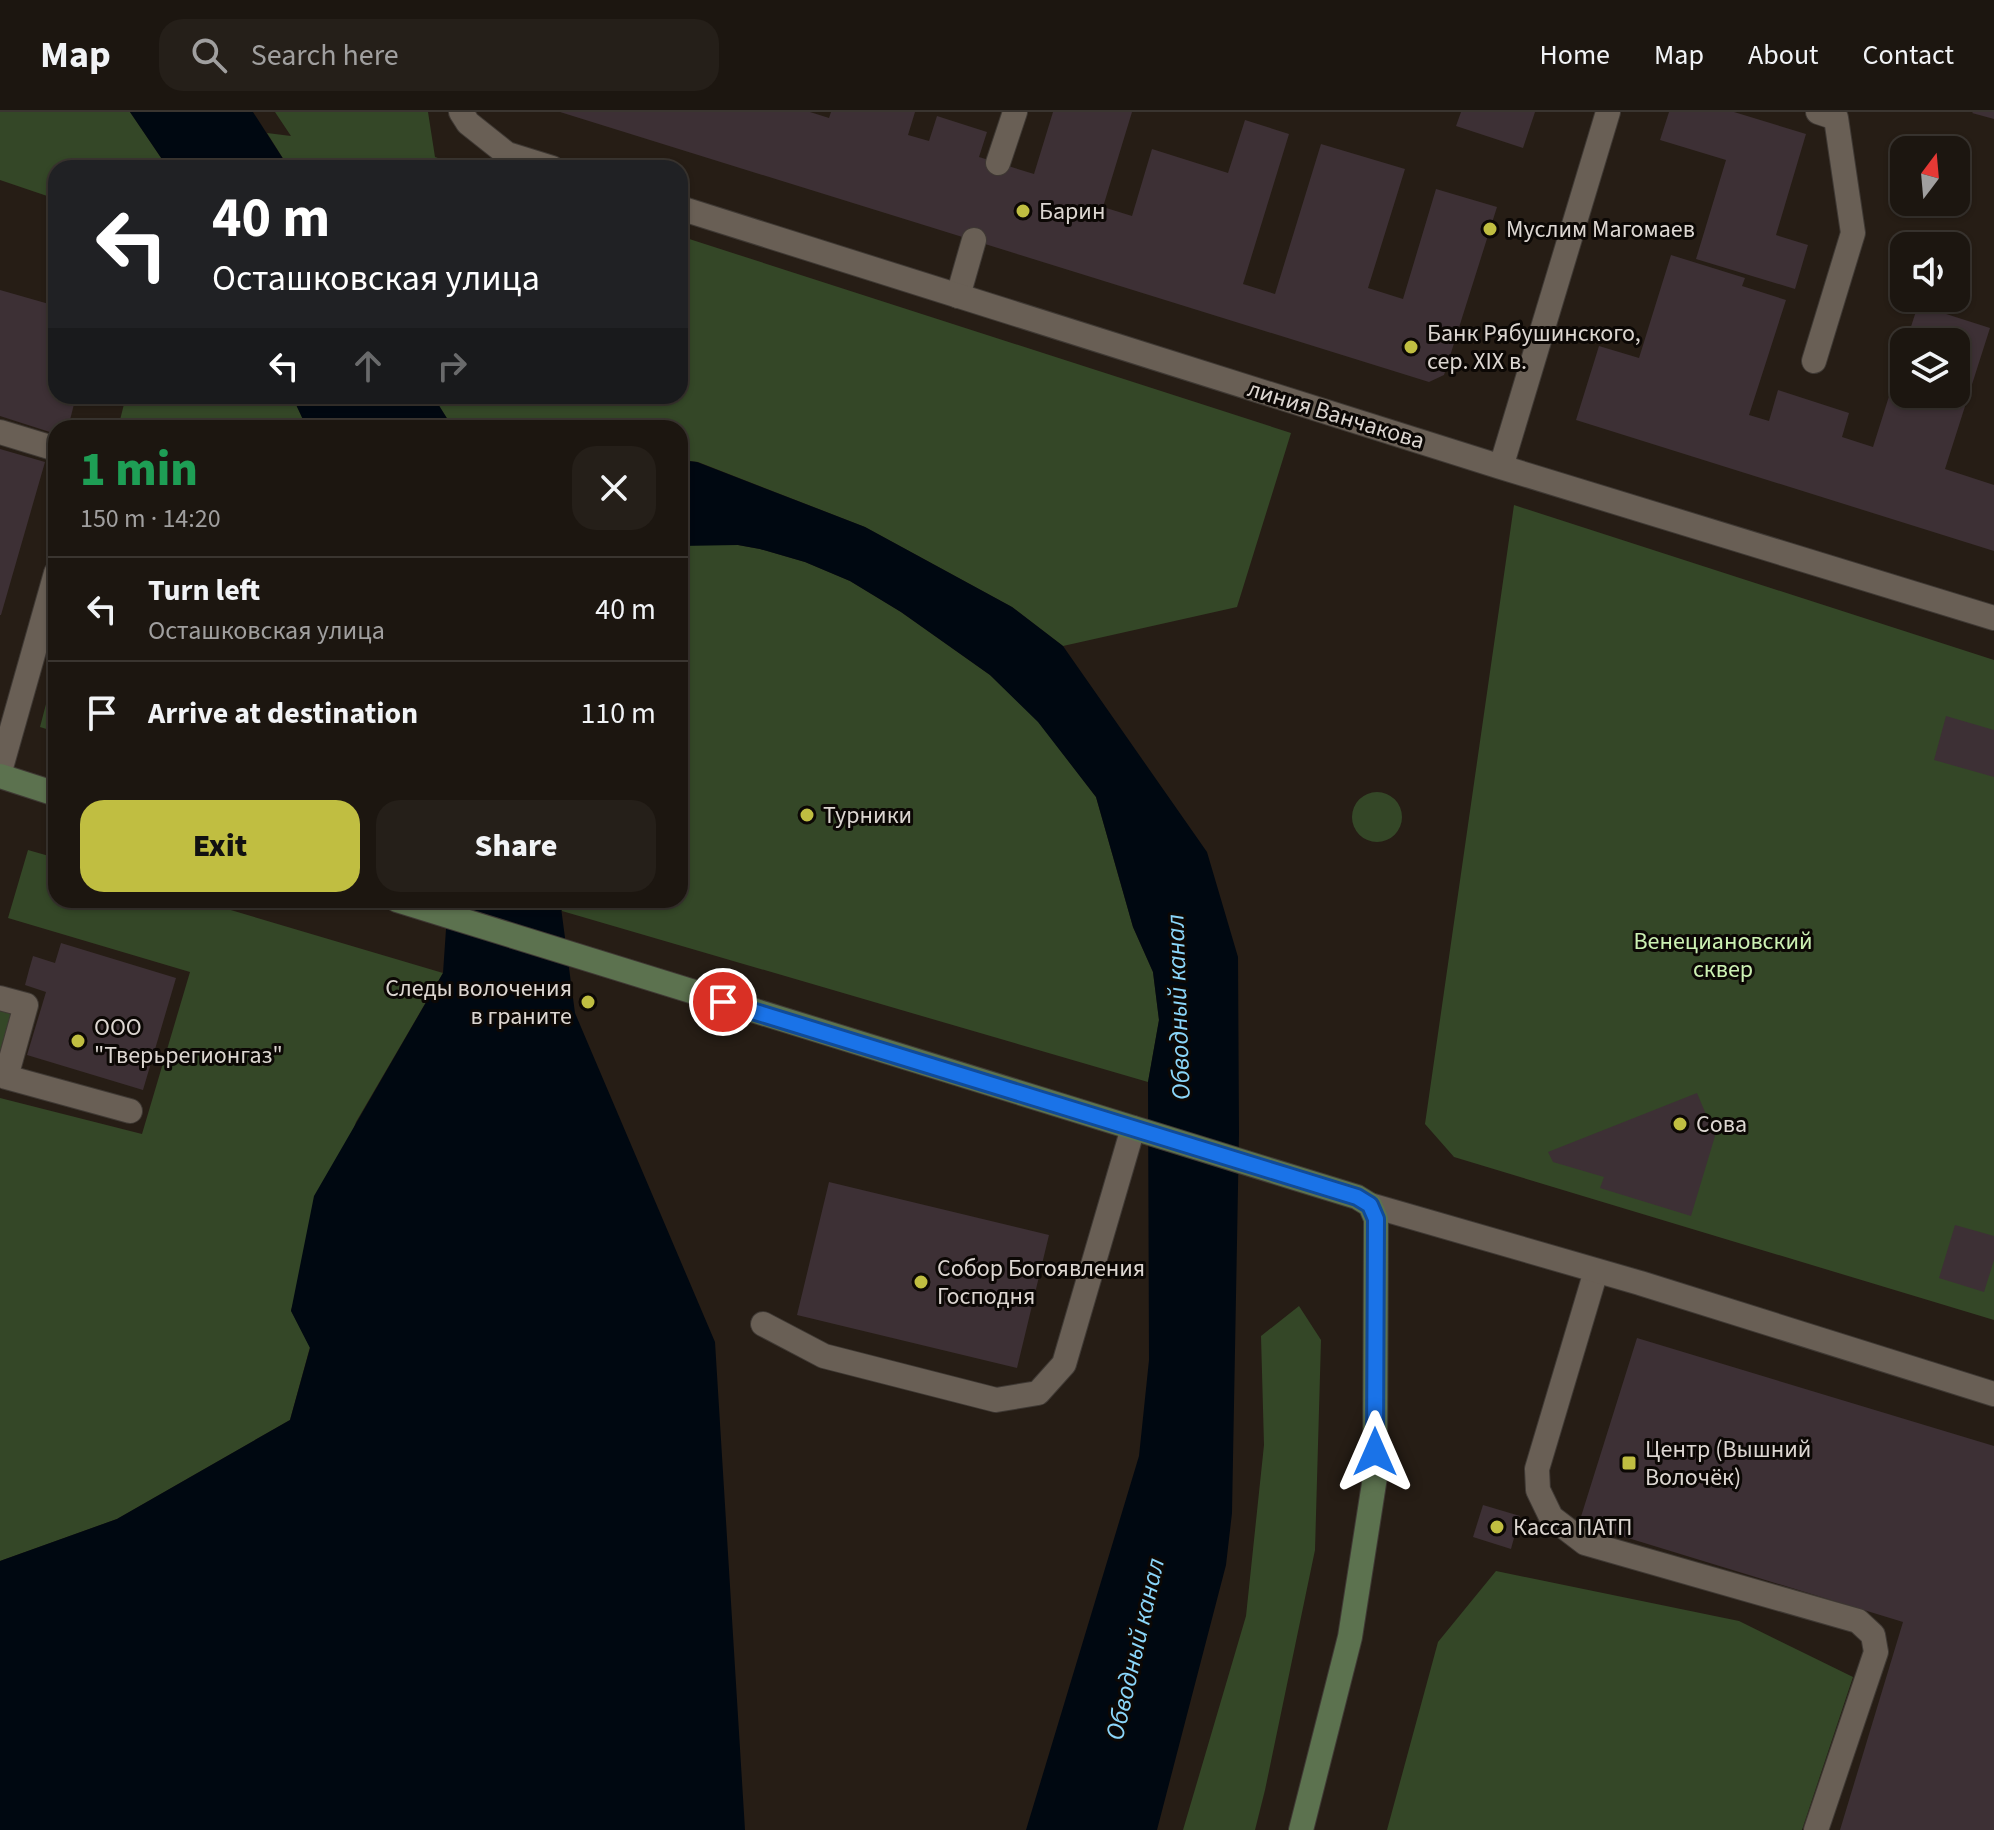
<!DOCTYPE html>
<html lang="en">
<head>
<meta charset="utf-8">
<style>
  body { margin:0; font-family:"Source Sans 3",sans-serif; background:#251f19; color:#f1f3f6; height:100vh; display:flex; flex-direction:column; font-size:30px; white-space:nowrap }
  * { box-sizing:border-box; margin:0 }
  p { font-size:26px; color:#a09f9f }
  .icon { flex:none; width:44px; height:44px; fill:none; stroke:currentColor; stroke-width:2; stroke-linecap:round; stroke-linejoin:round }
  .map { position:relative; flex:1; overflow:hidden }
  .panel { position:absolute; left:48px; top:308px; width:640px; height:488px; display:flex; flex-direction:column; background:#1c1610; border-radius:24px; box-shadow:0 2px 6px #0004,0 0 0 2px #3a3530 }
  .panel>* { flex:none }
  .guide { position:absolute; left:48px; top:48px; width:640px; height:244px; border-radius:24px; box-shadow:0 2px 6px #0004,0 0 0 2px #3a3530; background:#202124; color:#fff; overflow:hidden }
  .needle { width:52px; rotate:16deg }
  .tools { position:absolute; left:1890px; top:24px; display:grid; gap:16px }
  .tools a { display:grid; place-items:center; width:80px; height:80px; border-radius:16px; background:#1c1610; box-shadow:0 2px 6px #0004,0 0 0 2px #3a3530; font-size:40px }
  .pin { position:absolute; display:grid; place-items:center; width:68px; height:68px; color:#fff; margin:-34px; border:4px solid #fff; border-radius:50%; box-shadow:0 2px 8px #0007 }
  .me { position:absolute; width:88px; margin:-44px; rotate:0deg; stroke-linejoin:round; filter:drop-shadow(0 0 6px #0008) }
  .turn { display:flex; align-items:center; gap:28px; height:168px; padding:0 32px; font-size:36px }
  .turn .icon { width:104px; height:104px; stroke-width:2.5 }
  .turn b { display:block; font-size:56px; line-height:68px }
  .lanes { display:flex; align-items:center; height:76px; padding:0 32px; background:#0003; justify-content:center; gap:40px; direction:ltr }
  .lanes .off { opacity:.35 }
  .round { display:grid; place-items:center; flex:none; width:84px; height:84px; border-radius:24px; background:#251f19 }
  .summary { display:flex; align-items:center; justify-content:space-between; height:136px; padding:0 32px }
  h1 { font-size:48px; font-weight:800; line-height:60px; color:#1e9e55 }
  .cta { display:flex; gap:16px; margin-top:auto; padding:16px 32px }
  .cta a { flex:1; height:92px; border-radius:24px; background:#c0be41; color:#111; font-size:32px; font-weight:800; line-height:92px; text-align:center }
  .cta a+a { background:#251f19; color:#f1f3f6 }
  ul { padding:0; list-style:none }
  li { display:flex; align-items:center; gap:24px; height:104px; padding:0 32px; border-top:2px solid #3a3530 }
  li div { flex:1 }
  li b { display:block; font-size:30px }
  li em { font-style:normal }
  header { display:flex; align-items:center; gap:48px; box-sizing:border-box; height:112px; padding:0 40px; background:#1c1610; border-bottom:2px solid #3a3530 }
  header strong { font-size:38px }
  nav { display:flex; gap:44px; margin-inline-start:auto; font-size:28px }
  .search { width:560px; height:72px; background:#251f19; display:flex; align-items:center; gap:20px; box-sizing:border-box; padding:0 28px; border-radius:24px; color:#a09f9f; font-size:30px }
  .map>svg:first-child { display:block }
  .green { fill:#344727 }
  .water { fill:#000811 }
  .building { fill:#3d3035 }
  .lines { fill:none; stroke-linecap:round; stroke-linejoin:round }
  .lane-casing { stroke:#3f3934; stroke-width:26 }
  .street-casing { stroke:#3f3934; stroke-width:26 }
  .secondary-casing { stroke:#3f3934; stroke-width:26 }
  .lane { stroke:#695f55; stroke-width:24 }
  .street { stroke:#695f55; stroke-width:24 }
  .secondary { stroke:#5c724f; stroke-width:24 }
  .route-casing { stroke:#114b97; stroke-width:20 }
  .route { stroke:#1a73e8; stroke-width:14 }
  .poi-dot { fill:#c0be41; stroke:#0c0805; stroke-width:3 }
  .labels { text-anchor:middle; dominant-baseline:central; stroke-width:6; stroke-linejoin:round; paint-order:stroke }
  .poi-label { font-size:24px; fill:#dcd6d1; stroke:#0c0805; text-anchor:start }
  .street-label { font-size:24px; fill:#dcd6d1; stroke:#0c0805 }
  .park-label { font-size:24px; fill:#ccf1b3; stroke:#0c0805 }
  .water-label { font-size:26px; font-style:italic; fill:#8bd6fa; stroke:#0c0805 }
</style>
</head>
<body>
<header>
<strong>Map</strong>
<div class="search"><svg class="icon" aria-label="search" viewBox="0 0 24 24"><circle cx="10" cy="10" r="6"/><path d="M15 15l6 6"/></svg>Search here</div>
<nav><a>Home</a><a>Map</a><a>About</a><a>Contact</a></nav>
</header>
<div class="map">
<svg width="1994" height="1718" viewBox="0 0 1994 1718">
  <rect width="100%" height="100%" fill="#261d15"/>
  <path class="green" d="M0,0H130L168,56H56V87L0,68Z
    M275,0H428L435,45L468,56H289L267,21L291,24Z
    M680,124L1291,321L1237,495L1063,534L1012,495L865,415L698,350L680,348V316H453L433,284H680Z
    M126,284H292L307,316H118Z
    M1514,393L1994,548V1208L1454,1045L1425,1012Z
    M689,433H738L760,437L805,450L850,469L901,500L990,563L1038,609L1096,685L1133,815L1153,860L1159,908L1148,970L562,799L560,788H680V434Z
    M56,554V620L40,615Z
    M1352 705a25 25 0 1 1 50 0a25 25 0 1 1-50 0Z
    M28,738L56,746V788H197L443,861L356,1010L291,1198L310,1235L290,1308L117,1407L0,1449V986L142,1022L190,860L8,806Z
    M0,894L13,898L0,947Z
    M1299,1194L1321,1228L1315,1438L1265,1678L1255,1718H1183L1246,1504L1264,1333L1261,1224Z
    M1496,1459L1739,1509L1853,1565L1802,1718H1387L1438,1530Z"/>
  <path class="water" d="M130,0H253L289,56H168Z
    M292,284H433L453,316H307Z
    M680,348L697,350L865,415L1012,495L1063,534L1207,740L1238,845L1239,1021L1232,1401L1226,1453L1157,1718H1026L1139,1344L1149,1248L1148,970L1159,908L1153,860L1133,815L1096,685L1038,610L990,563L901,500L850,469L805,450L760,437L738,433L680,434Z
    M448,788H560L575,901L715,1230L745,1718H0V1449L117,1407L290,1308L310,1236L291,1199L314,1084L443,861Z"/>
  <path class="building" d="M560,0H810L829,6L831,0H915L908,23L929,29L937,4L987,20L979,45L1034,62L1053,0H1132L1103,95L1132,104L1152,37L1228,61L1245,8L1289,22L1243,172L1275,182L1321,32L1405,57L1368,176L1403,187L1436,77L1497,95L1444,263L1429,270Z
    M1461,0H1535L1523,36L1456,14Z
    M1669,0H1734L1806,22L1776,123L1808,133L1795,177L1696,147L1726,48L1660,28Z
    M1973,0H1994V7L1972,1Z
    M1671,143L1745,166L1742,174L1786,188L1749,303L1769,309L1778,278L1849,301L1842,325L1873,335L1903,240L1904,282H1956V230H1906L1918,193L1990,216L1945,357L1994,373V439L1576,308L1599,234L1639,246Z
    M0,178L56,194V284H76L68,316H56V322L0,304Z
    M0,337L45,350L1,503H0Z
    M1946,604L1994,618V665L1934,648Z
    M61,831L176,866L143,978L27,943L46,880L25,873L29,858L33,844L55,851Z
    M1697,981L1715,1024L1691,1104L1600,1076L1604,1065L1553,1050L1548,1040Z
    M829,1070L1049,1123L1017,1256L797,1203Z
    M1955,1113L1994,1124V1148L1984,1180L1939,1166Z
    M1637,1226L1994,1334V1718H1840L1903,1510L1579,1411Z
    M1483,1393L1520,1404L1511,1437L1473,1425Z"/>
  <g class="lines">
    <g class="lane-casing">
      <path id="lane" d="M998,51L1015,0
        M958,184L974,128
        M1814,249L1853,121L1836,6L1818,0
        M0,320L56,337
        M0,886L26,893L6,965L130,999
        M1596,1159L1537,1357L1538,1378L1551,1405L1585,1431L1858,1509L1873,1523L1876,1540L1816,1718
        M763,1212L824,1244L996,1288L1038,1281L1064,1252L1133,1016"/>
    </g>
    <g class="street-casing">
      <path id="street" d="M461,0L468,11L507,42L552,56
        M680,96L1501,355L1994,506
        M1501,355L1608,0
        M0,659L56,461
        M1370,1093L1640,1171L1994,1282"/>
    </g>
    <g class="secondary-casing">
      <path id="secondary" d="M0,664L56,682
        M397,788L1292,1065L1357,1085L1370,1093L1376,1107L1375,1365L1350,1525L1301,1718"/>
    </g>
    <use href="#lane" class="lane"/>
    <use href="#street" class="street"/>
    <use href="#secondary" class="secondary"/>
  </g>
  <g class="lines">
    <g class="route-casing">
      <path id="route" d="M723,890L1292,1065L1357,1085L1370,1093L1376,1107L1375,1340"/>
    </g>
    <use href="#route" class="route"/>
  </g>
  <g class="poi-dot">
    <circle cx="1023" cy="99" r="8"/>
    <circle cx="1490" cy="117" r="8"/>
    <circle cx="1411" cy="235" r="8"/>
    <circle cx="807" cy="703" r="8"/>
    <circle cx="588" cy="890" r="8"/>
    <circle cx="78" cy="929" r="8"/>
    <circle cx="1680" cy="1012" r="8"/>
    <circle cx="921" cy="1170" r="8"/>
    <rect x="1621" y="1343" width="16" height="16" rx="4"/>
    <circle cx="1497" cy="1415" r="8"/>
  </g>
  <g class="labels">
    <g class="poi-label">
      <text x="1039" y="99">Барин</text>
      <text x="1506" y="117">Муслим Магомаев</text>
      <text x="1427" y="221">Банк Рябушинского,<tspan x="1427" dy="28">сер. XIX в.</tspan></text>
      <text x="823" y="703">Турники</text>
      <text x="572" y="876" text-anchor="end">Следы волочения<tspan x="572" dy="28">в граните</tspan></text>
      <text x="94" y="915">ООО<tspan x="94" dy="28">"Тверьрегионгаз"</tspan></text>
      <text x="1696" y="1012">Сова</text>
      <text x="937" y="1156">Собор Богоявления<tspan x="937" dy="28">Господня</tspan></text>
      <text x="1645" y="1337">Центр (Вышний<tspan x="1645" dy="28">Волочёк)</tspan></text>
      <text x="1513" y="1415">Касса ПАТП</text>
    </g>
    <g class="street-label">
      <text transform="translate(1336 303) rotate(17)">линия Ванчакова</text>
    </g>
    <g class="park-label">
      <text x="1723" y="829">Венециановский<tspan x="1723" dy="28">сквер</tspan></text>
    </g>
    <g class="water-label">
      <text transform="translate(1178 895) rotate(-92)">Обводный канал</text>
      <text transform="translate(1135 1537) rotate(-77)">Обводный канал</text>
    </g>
  </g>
</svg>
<div class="tools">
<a><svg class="needle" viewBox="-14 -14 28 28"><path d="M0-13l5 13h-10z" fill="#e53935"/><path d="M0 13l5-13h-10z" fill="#a09f9f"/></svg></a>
<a><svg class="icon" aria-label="sound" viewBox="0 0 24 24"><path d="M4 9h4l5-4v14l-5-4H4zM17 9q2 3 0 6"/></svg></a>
<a><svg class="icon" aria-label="layers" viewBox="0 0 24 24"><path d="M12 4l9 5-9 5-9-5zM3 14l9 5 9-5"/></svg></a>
</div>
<div class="pin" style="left:723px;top:890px;background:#d93025"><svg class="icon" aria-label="arrive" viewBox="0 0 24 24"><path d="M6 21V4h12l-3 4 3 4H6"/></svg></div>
<svg class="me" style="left:1375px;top:1340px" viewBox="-20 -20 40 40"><path d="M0-17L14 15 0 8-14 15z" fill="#1a73e8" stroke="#fff" stroke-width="4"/></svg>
<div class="guide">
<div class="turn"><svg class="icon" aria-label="left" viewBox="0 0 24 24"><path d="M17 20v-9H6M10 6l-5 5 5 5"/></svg><div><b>40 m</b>Осташковская улица</div></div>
<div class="lanes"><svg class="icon" aria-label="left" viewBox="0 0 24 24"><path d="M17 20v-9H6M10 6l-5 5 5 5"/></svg><svg class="icon off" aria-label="ahead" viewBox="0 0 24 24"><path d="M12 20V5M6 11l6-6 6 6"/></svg><svg class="icon off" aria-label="right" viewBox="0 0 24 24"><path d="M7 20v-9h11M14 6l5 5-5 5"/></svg></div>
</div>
<section class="panel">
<div class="summary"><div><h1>1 min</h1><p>150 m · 14:20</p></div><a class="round"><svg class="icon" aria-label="close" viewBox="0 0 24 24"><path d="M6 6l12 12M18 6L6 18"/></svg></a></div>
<ul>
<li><svg class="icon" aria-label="left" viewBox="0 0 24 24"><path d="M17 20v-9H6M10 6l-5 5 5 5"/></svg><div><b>Turn left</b><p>Осташковская улица</p></div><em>40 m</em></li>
<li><svg class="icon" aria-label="arrive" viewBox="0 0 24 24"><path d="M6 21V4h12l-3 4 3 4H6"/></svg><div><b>Arrive at destination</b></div><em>110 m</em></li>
</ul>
<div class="cta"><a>Exit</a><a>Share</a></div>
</section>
</div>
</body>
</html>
